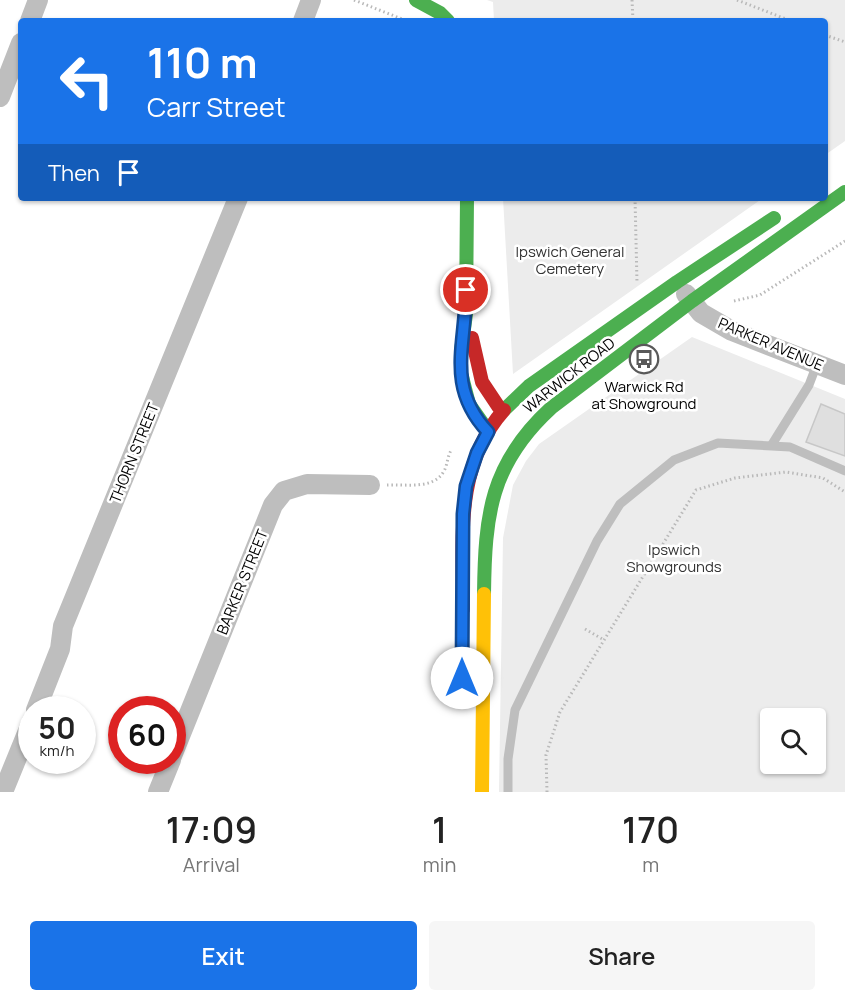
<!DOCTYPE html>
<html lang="en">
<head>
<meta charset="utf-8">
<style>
  body { margin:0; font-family:Manrope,sans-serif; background:#f6f6f6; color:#222; height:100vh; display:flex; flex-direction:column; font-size:22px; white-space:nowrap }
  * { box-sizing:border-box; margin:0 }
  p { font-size:20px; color:#767676 }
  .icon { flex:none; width:33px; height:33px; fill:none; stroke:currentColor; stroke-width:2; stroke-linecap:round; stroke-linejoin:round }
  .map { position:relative; height:792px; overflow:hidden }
  .panel { display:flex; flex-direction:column; background:#fff; flex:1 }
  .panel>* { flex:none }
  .banner { position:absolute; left:18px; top:18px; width:810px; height:183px; border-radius:6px; box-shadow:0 2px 4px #0004; background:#1a73e8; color:#fff; overflow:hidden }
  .fabs { position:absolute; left:760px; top:708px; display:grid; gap:12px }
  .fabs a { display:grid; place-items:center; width:66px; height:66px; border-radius:6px; background:#fff; box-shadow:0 2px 4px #0004; font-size:30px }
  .speed { position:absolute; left:18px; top:696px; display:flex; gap:12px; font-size:30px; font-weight:700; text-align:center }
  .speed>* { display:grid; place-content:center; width:78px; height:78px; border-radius:50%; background:#fff; box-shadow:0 2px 4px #0004; line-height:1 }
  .speed small { font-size:15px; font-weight:400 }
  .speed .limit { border:9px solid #d22; background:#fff; color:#111 }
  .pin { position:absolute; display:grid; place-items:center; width:51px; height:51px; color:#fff; margin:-26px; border:3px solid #fff; border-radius:50%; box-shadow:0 2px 6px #0007 }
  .me { position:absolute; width:66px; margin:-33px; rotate:0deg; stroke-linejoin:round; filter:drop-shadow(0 0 4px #0008) }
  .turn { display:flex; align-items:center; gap:21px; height:126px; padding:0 30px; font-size:27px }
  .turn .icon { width:78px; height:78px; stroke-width:2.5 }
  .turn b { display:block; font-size:42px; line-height:51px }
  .then { display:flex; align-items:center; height:57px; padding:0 30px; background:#0003; gap:12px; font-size:22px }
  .eta { display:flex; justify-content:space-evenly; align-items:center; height:102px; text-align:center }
  .eta b { font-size:36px; font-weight:600; line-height:42px }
  .primary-button { display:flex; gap:12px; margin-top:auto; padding:12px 30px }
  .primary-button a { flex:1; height:69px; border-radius:6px; background:#1a73e8; color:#fff; font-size:24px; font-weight:600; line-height:69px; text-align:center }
  .primary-button a+a { background:#f6f6f6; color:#222 }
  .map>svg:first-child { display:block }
  .green { fill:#ececec; fill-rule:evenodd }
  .building { fill:#dfdfdf; stroke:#c7c7c7; stroke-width:1.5 }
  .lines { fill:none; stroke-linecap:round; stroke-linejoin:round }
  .path { stroke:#b9b9b9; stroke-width:3; stroke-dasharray:1.5 3; stroke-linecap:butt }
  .lane { stroke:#bebebe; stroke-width:9 }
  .street { stroke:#bebebe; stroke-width:20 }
  .fast { stroke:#4caf50; stroke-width:14 }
  .slow { stroke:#ffc107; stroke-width:14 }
  .jam { stroke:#c62828; stroke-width:14 }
  .route-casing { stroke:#114b97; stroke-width:15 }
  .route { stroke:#1a73e8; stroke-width:10 }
  .labels { text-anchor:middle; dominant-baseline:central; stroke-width:5; stroke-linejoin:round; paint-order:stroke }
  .park-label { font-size:15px; fill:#333; stroke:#fff }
  .street-label { font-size:15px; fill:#000; stroke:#fff }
  .poi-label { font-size:15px; fill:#000; stroke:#fff }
</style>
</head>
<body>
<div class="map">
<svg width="845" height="792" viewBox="0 0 845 792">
  <rect width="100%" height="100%" fill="#fff"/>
  <path class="green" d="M487,0H845V141L825,155V21H494L493,2Z
    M503,198H763L513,374Z
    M692,337L845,399V792H499L503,538L513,485L526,461L539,444ZM771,718H816V764H771Z"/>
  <path class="building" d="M821,404L845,414V456L806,442Z"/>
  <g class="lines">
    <path class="path" d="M354,0L407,21
      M632,0L633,21
      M737,0L791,21
      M825,35L845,42
      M635,198L637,283
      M734,301L760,295L845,241
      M387,485C405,484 434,490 444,471C448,464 447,456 452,449
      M585,629L604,640
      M547,792L546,755L560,712L696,490L735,478L786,472L823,478L845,492"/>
    <path class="lane" d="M771,446L809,385L817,364
      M508,792V759L515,710L597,541L620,504L674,460L718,443L790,447L845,471"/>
    <path class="street" d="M30,21L38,0
      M303,21L311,0
      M0,97L21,43
      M686,294L701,313L732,331L845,375
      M36,710L60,649L63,626L238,198
      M172,756L273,505L284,491L307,484L370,485
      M3,792L32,721
      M158,792L171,760"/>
    <path class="fast" d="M416,0L440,13L448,21
      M467,198L466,314L461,351V373L469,404L488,431
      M504,410L529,386L677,282L774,218
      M484,594C485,515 490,464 551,408L692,301L845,192"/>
    <path class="slow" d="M482,792L484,594"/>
    <path class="jam" d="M472,338L482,382L502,412
      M463,609C463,540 454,466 504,410"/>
  </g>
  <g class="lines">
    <g class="route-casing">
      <path id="route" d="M462,678L463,514L466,486L477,453L488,432C445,386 466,345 466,290"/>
    </g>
    <use href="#route" class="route"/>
  </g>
  <defs>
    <g id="bus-ring" transform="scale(1.5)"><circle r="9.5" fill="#fff" stroke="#595959" stroke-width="1.5"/><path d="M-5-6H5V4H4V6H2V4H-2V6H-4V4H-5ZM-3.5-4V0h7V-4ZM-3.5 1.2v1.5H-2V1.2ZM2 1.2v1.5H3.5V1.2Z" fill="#595959"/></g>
  </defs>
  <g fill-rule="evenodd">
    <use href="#bus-ring" x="644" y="359"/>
  </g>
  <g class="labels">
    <g class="park-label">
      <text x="570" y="251">Ipswich General<tspan x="570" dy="17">Cemetery</tspan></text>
      <text x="674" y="549">Ipswich<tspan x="674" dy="17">Showgrounds</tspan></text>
    </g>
    <g class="street-label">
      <text transform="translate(771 344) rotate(23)">PARKER AVENUE</text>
      <text transform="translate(569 375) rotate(-38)">WARWICK ROAD</text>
      <text transform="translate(134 453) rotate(-68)">THORN STREET</text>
      <text transform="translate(242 582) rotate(-68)">BARKER STREET</text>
    </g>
    <g class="poi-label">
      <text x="644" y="386">Warwick Rd<tspan x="644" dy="17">at Showground</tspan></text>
    </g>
  </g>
</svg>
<div class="fabs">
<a><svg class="icon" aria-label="search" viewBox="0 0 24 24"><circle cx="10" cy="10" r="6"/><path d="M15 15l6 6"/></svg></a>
</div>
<div class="speed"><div>50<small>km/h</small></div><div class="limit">60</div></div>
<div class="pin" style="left:466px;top:290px;background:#d93025"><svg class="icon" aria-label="arrive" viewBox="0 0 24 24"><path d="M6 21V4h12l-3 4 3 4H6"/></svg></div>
<svg class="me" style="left:462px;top:678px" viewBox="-20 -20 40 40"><circle r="19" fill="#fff"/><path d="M0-13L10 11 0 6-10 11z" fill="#1a73e8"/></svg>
<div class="banner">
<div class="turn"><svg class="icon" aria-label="left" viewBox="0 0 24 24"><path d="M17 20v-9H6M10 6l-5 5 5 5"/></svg><div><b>110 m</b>Carr Street</div></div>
<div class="then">Then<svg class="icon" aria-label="arrive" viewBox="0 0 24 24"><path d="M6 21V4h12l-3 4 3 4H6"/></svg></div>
</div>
</div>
<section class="panel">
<div class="eta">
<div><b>17:09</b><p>Arrival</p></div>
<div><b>1</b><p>min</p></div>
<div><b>170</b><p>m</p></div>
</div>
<div class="primary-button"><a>Exit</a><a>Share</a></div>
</section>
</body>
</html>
